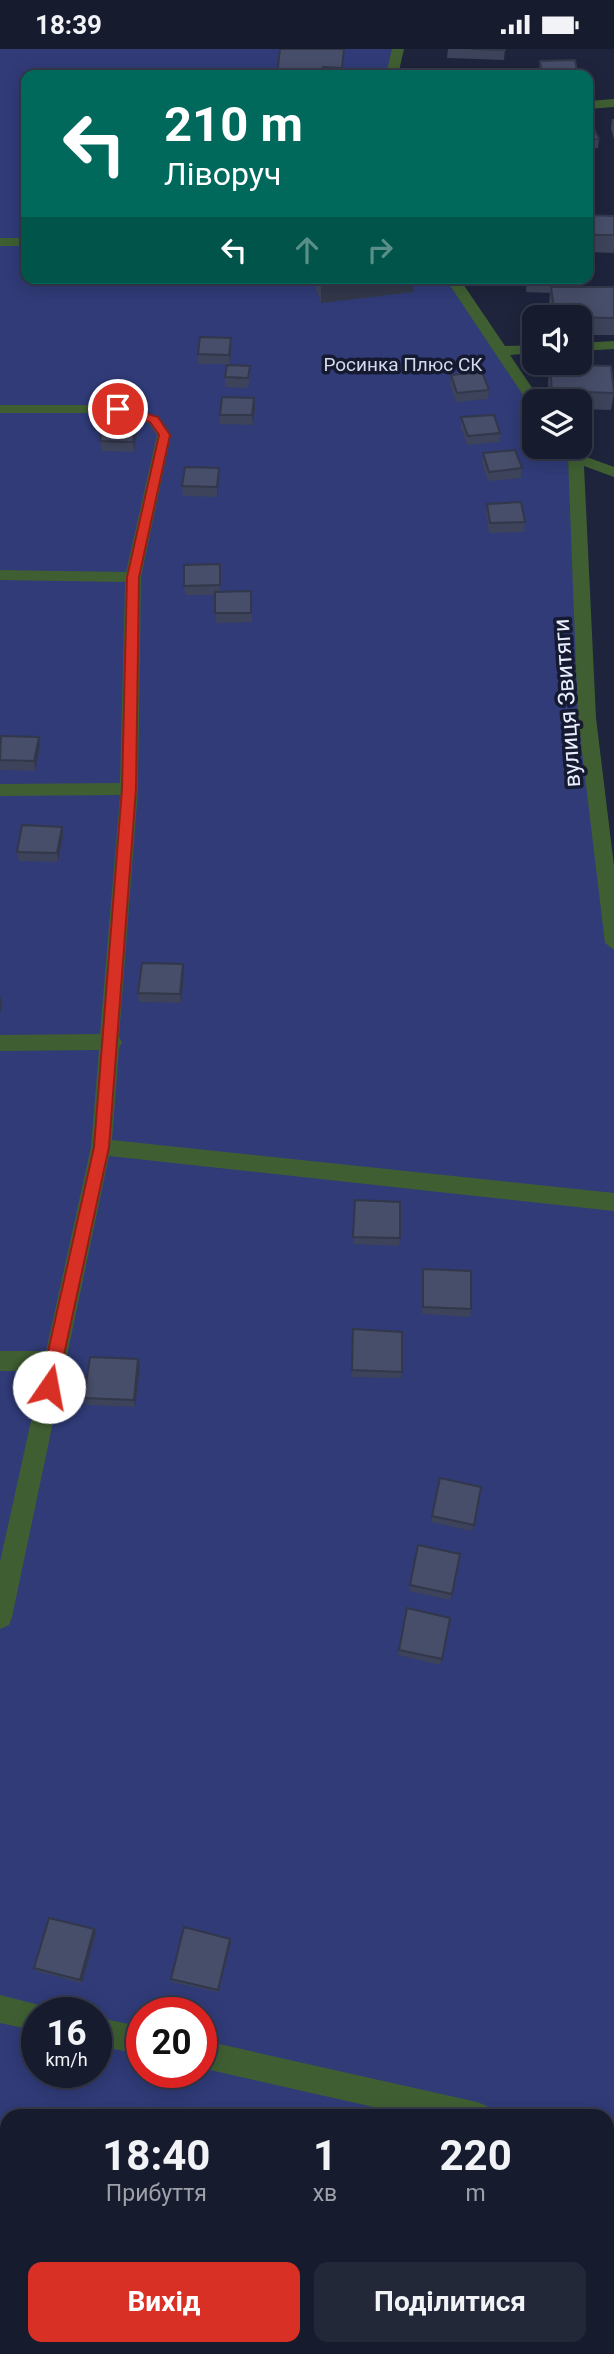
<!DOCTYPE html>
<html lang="uk">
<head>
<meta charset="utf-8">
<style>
  body { margin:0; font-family:Roboto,sans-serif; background:#232839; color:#f1f3f6; height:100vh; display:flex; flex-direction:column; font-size:26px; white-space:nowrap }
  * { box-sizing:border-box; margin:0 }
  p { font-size:23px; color:#9ea1aa }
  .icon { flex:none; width:38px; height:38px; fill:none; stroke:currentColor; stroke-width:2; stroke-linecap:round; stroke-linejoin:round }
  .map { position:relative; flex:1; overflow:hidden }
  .drawer { position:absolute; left:0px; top:2060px; width:614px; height:247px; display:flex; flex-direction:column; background:#161b2d; border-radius:21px 21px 0 0; box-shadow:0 4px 18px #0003,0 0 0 2px #353949 }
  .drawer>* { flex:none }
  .guide { position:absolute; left:21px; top:21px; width:572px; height:214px; border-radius:14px; box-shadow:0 4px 18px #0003,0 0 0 2px #353949; background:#00695c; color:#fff; overflow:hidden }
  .buttons { position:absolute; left:522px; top:256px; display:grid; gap:14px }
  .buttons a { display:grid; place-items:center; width:70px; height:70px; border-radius:14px; background:#161b2d; box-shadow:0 4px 18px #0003,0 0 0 2px #353949; font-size:35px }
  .speed { position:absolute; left:21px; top:1948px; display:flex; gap:14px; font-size:35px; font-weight:700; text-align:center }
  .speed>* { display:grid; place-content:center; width:91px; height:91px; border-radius:50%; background:#161b2d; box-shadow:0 4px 18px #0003,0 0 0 2px #353949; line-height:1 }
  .speed small { font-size:18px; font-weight:400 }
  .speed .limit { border:10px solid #d22; background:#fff; color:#111 }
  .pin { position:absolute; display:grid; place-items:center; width:60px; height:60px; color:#fff; margin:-30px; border:4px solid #fff; border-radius:50%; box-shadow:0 2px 7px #0007 }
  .me { position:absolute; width:77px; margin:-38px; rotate:12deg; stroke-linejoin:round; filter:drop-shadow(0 0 5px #0008) }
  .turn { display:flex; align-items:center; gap:24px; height:147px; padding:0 28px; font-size:32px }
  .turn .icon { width:91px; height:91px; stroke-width:2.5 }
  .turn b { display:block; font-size:49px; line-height:60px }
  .lanes { display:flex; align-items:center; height:66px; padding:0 28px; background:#0003; justify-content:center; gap:35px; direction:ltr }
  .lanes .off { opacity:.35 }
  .eta { display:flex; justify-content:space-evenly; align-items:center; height:119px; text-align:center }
  .eta b { font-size:42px; font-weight:700; line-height:49px }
  .button { display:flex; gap:14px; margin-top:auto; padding:14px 28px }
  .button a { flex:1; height:80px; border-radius:14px; background:#d93025; color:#fff; font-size:28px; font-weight:700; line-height:80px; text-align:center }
  .button a+a { background:#232839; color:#f1f3f6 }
  .status { display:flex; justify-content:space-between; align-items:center; height:49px; padding:0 35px; background:#161b2d; direction:ltr }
  .status svg { height:19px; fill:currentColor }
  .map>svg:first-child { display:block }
  .green { fill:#303b78; fill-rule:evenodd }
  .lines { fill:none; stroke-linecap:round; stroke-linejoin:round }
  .service { fill:#3f5f32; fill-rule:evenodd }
  .minor { fill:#3f5f32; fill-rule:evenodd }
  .wall { fill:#3d435a }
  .shaded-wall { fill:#32374a }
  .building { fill:#474e69; stroke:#32374a; stroke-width:2 }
  .route { fill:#d93025; stroke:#8d1f18; stroke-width:2 }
  .labels { text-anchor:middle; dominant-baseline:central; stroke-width:7; stroke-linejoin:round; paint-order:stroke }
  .far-park-label { font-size:19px; fill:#d3d9ed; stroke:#151a31 }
  .street-label { font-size:23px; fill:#e9eeff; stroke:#151a31 }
</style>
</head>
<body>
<div class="status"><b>18:39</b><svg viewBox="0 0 49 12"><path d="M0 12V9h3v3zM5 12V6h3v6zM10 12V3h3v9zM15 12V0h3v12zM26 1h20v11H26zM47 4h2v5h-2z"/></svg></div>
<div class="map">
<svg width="614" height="2305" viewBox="0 0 614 2305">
  <rect width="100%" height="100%" fill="#1e243c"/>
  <path class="green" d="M0,0H398L392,26H26V229H452L534,352V397H567L587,669L614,894V2305H0ZM37,1964H96V2023H37ZM142,1964H201V2023H142ZM7,2067H607V2300H7Z"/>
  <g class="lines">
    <path class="service" d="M0,189H26V197H0Z
      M0,356H118L159,368L171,386L141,528L138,740L119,988L122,993L119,999L112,1091L614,1144V1162L109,1107L12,1568L9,1576L0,1580V1513L42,1322H0V1302H46L91,1098L99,1001L0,1002V986L100,985L120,746L0,747V735L120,734L125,533L0,531V521L126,523L157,386L149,374L117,364H0Z
      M0,1946L47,1958L49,1964H37V1982L0,1974Z
      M96,1968L142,1978V2006L96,1996Z
      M201,1991L477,2053L487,2057L491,2067H413L201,2019Z
      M607,2082L614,2083V2111L607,2110Z"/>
    <path class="minor" d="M392,0H404L398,26H386Z
      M614,50V58L588,60V52Z
      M445,229H459L505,297L534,296V304L510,306L541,352H534V356L529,355Z
      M614,292V300L579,302V294Z
      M560,397H575L581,406L614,418V428L584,417L596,669L614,817V901L605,894L578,669L568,409Z"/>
  </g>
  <path class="wall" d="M344,0L343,26H277Z
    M448,0H505L504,11L447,9Z
    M540,12L577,22V26H540L539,21Z
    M588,68L599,90L598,99L588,100Z
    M612,70H614V91L611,80Z
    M588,166L614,167V204L588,203Z
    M67,229H93L92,233H68Z
    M312,229H414L413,243L321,254Z
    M527,229L555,235V238H614V286H579V268H550L549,255L550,244L526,243Z
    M231,289V299L230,315H198V305Z
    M550,315L614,344L611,361L579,360V352H549L548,333Z
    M250,317V326L248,339L225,338V328Z
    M451,326L489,341L488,350L456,353L450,336Z
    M255,358L253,376L220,375V366Z
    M461,368L500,384L499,393L467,396L461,378Z
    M136,375L137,385L134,403L102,402L100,392Z
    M483,404L522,419L521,429L488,432L482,414Z
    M219,429L217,448L183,447L182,437Z
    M487,455L525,473L524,483L489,484L486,464Z
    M220,515V542H251L252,573L216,574L215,546H185L184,537Z
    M39,688L40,697L35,722L0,721V690Z
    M63,787L58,813L19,812L17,803Z
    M183,915L184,924L181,954L139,953L138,944Z
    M355,1151L400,1189L399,1197L353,1195Z
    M423,1220L471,1260L470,1268L422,1265Z
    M353,1280L402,1323L401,1329L352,1328Z
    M140,1317L135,1358L86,1356L84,1349Z
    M440,1429L481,1438L472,1482L431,1473Z
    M418,1496L460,1505L450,1551L409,1542Z
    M407,1559L450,1569L440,1616L398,1606Z
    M94,1880L96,1883L82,1934L36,1922L34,1919Z
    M230,1890L231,1893L218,1943L172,1933L171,1930Z"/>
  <path class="shaded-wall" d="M384,229H414L413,243L321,254V236Z
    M231,289V299L230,315L229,306Z
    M254,349L255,358L253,376L252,366Z
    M136,375L137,385L134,403L133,393Z
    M219,419V429L217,448V438Z
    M39,688L40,697L35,722L34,712Z
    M62,778L63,787L58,813L57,804Z
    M183,915L184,924L181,954L180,945Z
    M0,947L2,955L0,965Z
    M138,1310L140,1317L135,1358L134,1351Z
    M94,1880L96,1883L82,1934L80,1931Z
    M230,1890L231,1893L218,1943V1941Z"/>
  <path class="building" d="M280,0H344L342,19L323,18L322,26H277Z
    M471,0H505V1Z
    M575,11L577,22L542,23L540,12Z
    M468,24L496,26H467Z
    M588,68L599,90L588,91Z
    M588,166L614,167V186H588Z
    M319,229H384L321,236Z
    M527,229H555V235L527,233Z
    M551,238H614V269L555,268Z
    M200,288L231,289L229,306L198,305Z
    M550,315L611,317L614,344L552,342Z
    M227,316L250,317L248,329L225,328Z
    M482,323L489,341L457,344L451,326Z
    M222,348L254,349L252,366H220Z
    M494,366L500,384L468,387L461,368Z
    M104,374L136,375L133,393L100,392Z
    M515,401L522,419L489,423L483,404Z
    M185,418L219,419L217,438L182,437Z
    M521,453L525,473L490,474L487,455Z
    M220,515V536L184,537V516Z
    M251,542V564H215V543Z
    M1,687L39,688L34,712L0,711Z
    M22,776L62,778L57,804L17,803Z
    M142,914L183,915L180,945L138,944Z
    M355,1151L400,1153V1189L353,1188Z
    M423,1220L471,1222V1260L423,1258Z
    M353,1280L402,1283V1323L352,1321Z
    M90,1308L138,1310L134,1351L84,1349Z
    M440,1429L481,1438L474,1476L432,1467Z
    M418,1496L460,1505L452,1545L410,1536Z
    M407,1559L450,1569L442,1610L399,1601Z
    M49,1869L94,1880L80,1931L34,1919Z
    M184,1878L230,1890L218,1941L171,1930Z"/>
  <path class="route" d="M118,356L158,368L170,386L139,528L136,740L109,1098L57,1338L49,1345L40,1338L94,1098L122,740L127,528L159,386L150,373L114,362V357Z"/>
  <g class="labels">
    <g class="far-park-label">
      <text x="403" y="315">Росинка Плюс СК</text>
    </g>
    <g class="street-label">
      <text transform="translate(567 654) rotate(-94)">вулиця Звитяги</text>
    </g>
  </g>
</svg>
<div class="buttons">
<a><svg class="icon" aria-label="sound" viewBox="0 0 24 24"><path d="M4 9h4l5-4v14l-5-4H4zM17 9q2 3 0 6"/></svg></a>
<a><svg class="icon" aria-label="layers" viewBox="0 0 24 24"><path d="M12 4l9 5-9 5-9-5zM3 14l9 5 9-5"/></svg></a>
</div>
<div class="speed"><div>16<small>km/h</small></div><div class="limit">20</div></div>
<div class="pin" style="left:118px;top:360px;background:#d93025"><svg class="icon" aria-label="arrive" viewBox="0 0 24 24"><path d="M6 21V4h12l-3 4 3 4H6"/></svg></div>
<svg class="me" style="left:49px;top:1338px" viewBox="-20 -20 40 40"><circle r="19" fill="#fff"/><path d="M0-13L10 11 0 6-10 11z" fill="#d93025"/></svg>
<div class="guide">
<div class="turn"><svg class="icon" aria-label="left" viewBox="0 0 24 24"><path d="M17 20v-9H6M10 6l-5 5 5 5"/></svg><div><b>210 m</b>Ліворуч</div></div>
<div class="lanes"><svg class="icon" aria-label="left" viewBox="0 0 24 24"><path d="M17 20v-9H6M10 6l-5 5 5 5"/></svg><svg class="icon off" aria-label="ahead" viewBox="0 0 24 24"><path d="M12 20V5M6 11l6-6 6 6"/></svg><svg class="icon off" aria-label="right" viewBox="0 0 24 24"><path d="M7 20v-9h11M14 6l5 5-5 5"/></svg></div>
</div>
<section class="drawer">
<div class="eta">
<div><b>18:40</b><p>Прибуття</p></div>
<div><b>1</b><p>хв</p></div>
<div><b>220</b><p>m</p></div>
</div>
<div class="button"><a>Вихід</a><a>Поділитися</a></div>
</section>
</div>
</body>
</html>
